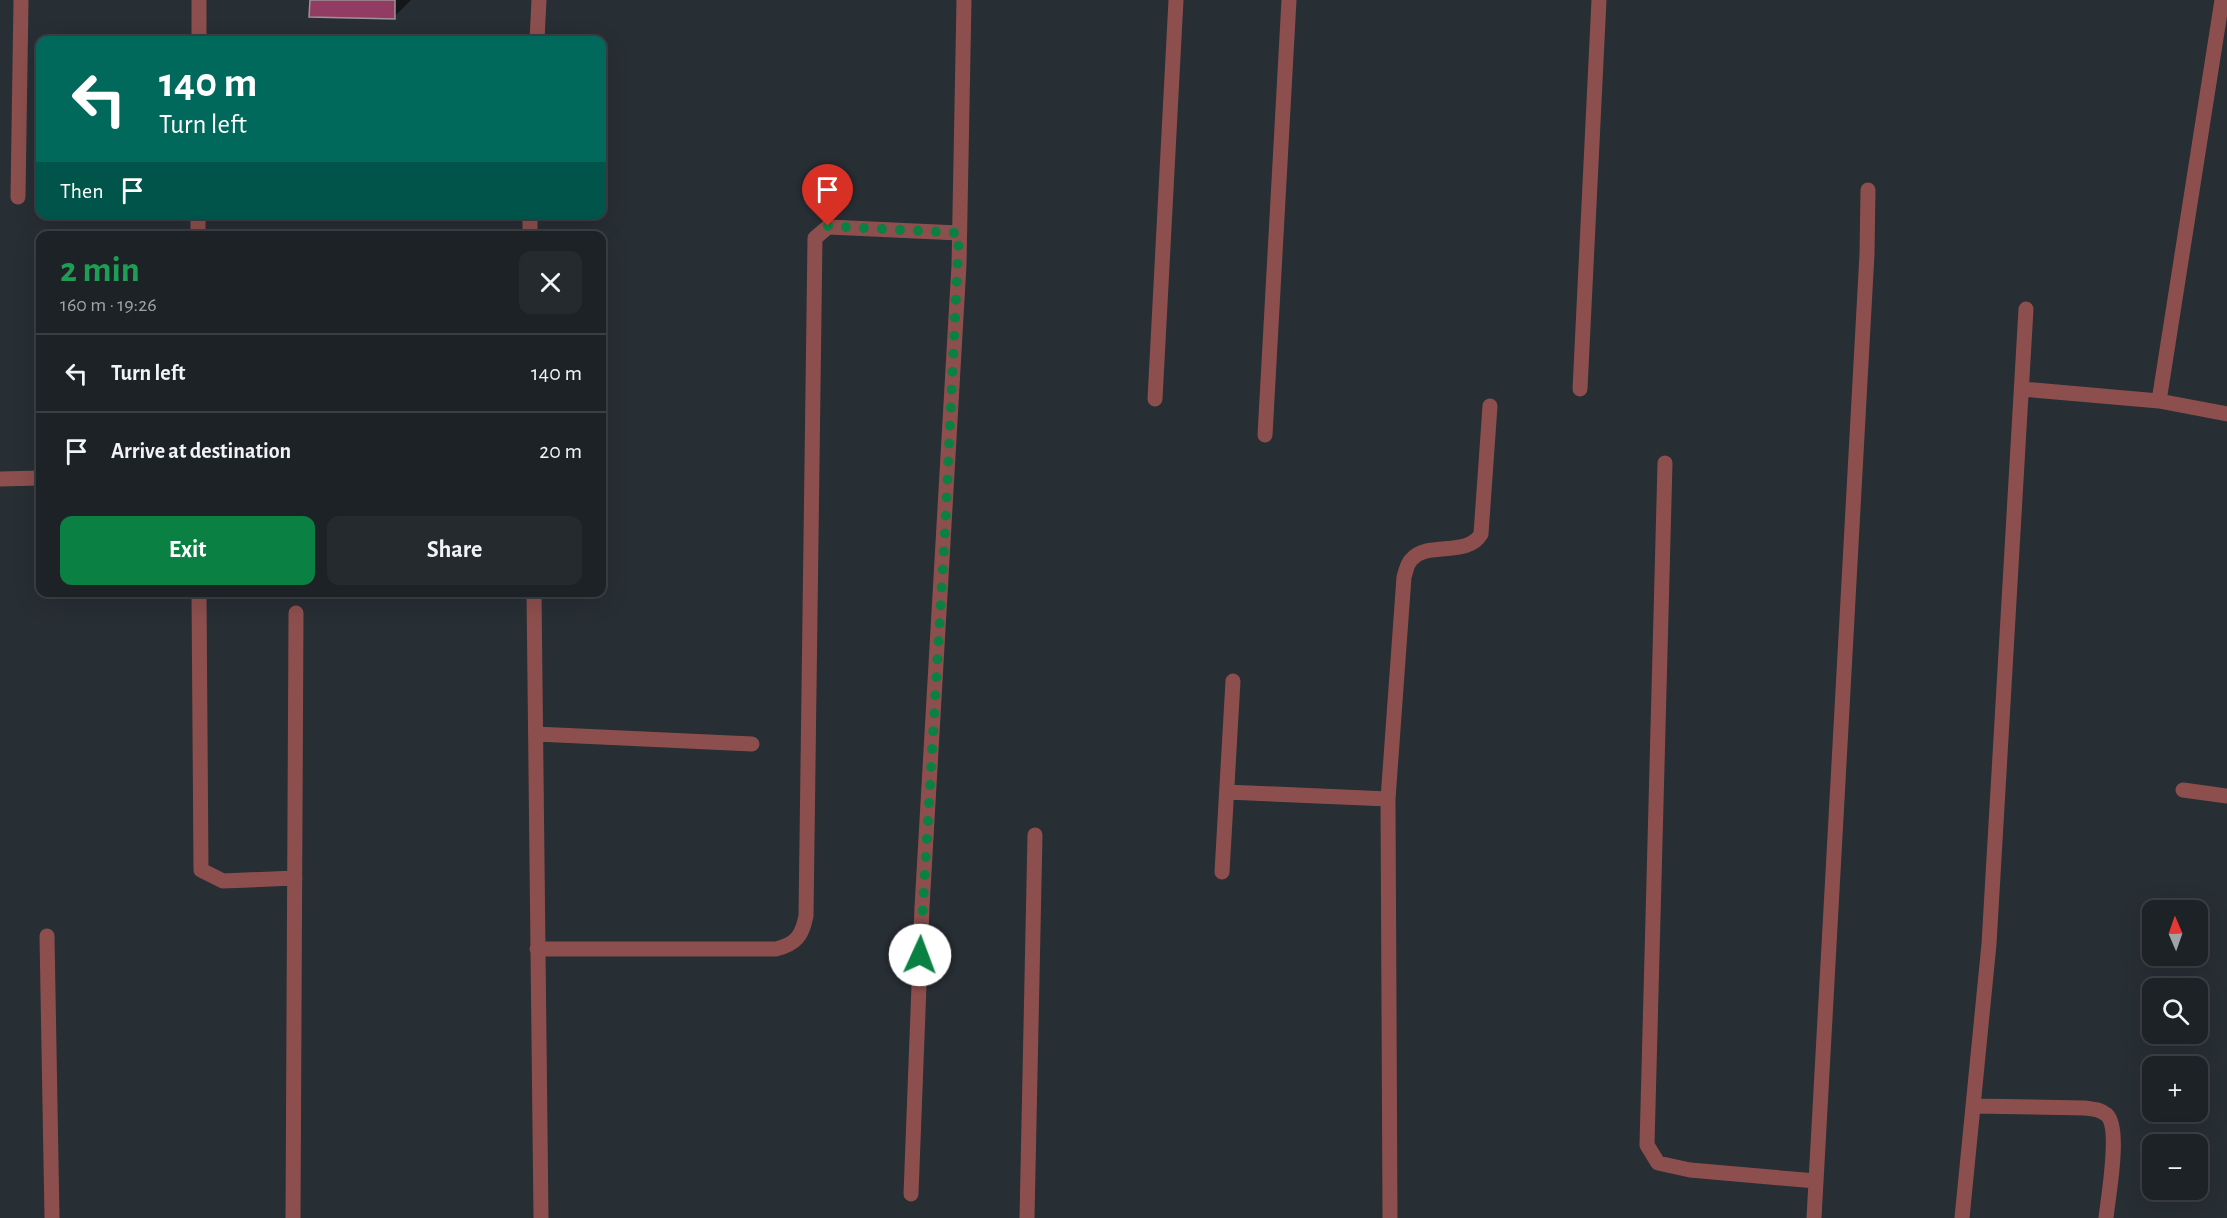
<!DOCTYPE html>
<html lang="en">
<head>
<meta charset="utf-8">
<style>
  body { margin:0; font-family:"Alegreya Sans",sans-serif; background:#252a2f; color:#f1f3f6; height:100vh; display:flex; flex-direction:column; font-size:22px; white-space:nowrap }
  * { box-sizing:border-box; margin:0 }
  p { font-size:20px; color:#a0a4a7 }
  .icon { flex:none; width:33px; height:33px; fill:none; stroke:currentColor; stroke-width:2; stroke-linecap:round; stroke-linejoin:round }
  .map { position:relative; flex:1; overflow:hidden }
  .sheet { position:absolute; left:36px; top:231px; width:570px; height:366px; display:flex; flex-direction:column; background:#1d2227; border-radius:12px; box-shadow:0 6px 24px #0002,0 0 0 2px #3b3f44 }
  .sheet>* { flex:none }
  .top-card { position:absolute; left:36px; top:36px; width:570px; height:183px; border-radius:12px; box-shadow:0 6px 24px #0002,0 0 0 2px #3b3f44; background:#00695c; color:#fff; overflow:hidden }
  .needle { width:39px; rotate:358deg }
  .buttons { position:absolute; left:2142px; top:900px; display:grid; gap:12px }
  .buttons a { display:grid; place-items:center; width:66px; height:66px; border-radius:12px; background:#1d2227; box-shadow:0 6px 24px #0002,0 0 0 2px #3b3f44; font-size:30px }
  .pin { position:absolute; display:grid; place-items:center; width:51px; height:51px; color:#fff; margin:-62px -26px; border-radius:50% 50% 50% 0; rotate:-45deg; box-shadow:0 0 6px #0007 }
  .pin .icon { rotate:45deg }
  .me { position:absolute; width:66px; margin:-33px; rotate:2deg; stroke-linejoin:round; filter:drop-shadow(0 0 4px #0008) }
  .turn { display:flex; align-items:center; gap:21px; height:126px; padding:0 24px; font-size:27px }
  .turn .icon { width:78px; height:78px; stroke-width:2.5 }
  .turn b { display:block; font-size:42px; line-height:51px }
  .then { display:flex; align-items:center; height:57px; padding:0 24px; background:#0003; gap:12px; font-size:22px }
  .round { display:grid; place-items:center; flex:none; width:63px; height:63px; border-radius:12px; background:#252a2f }
  .head { display:flex; align-items:center; justify-content:space-between; height:102px; padding:0 24px }
  h1 { font-size:36px; font-weight:600; line-height:45px; color:#1e9e55 }
  .action { display:flex; gap:12px; margin-top:auto; padding:12px 24px }
  .action a { flex:1; height:69px; border-radius:12px; background:#0b8043; color:#fff; font-size:24px; font-weight:600; line-height:69px; text-align:center }
  .action a+a { background:#252a2f; color:#f1f3f6 }
  ul { padding:0; list-style:none }
  li { display:flex; align-items:center; gap:18px; height:78px; padding:0 24px; border-top:2px solid #3b3f44 }
  li div { flex:1 }
  li b { display:block; font-size:22px }
  li em { font-style:normal }
  .map>svg:first-child { display:block }
  .shadow { fill:#0007 }
  .building { fill:#923c63; stroke:#9e9397; stroke-width:1.5 }
  .lines { fill:none; stroke-linecap:round; stroke-linejoin:round }
  .minor { stroke:#8c4f4d; stroke-width:15 }
  .route { stroke:#0b8043; stroke-width:10; stroke-dasharray:0 18 }
</style>
</head>
<body>
<div class="map">
<svg width="2227" height="1218" viewBox="0 0 2227 1218">
  <rect width="100%" height="100%" fill="#272e34"/>
  <path class="shadow" d="M311,0H411L394,17Z"/>
  <path class="building" d="M310,0H395V19L309,17Z"/>
  <g class="lines">
    <path class="minor" d="M199,40V0
      M537,40L539,0
      M18,197L21,0
      M530,214V236
      M198,236V214
      M1580,389L1599,0
      M2022,389L2159,401L2227,414
      M1155,399L1176,0
      M2159,401L2222,0
      M1265,435L1289,0
      M1665,463L1647,1145L1658,1163L1690,1170L1816,1181
      M0,479L40,478
      M199,592L201,870L223,881L295,878
      M534,592L541,1218
      M536,734L752,744
      M2183,790L2227,796
      M1227,792L1388,799
      M1222,872L1233,681
      M47,936L52,1218
      M537,949H776C796,944 802,936 806,916L815,238L828,227L959,233
      M1973,1106L2085,1108C2093,1109 2100,1109 2107,1115C2121,1129 2108,1197 2106,1218
      M911,1194L922,907L959,265L964,0
      M293,1218L296,613
      M1027,1218L1035,835
      M1390,1218L1388,799L1404,577C1406,571 1407,564 1411,560C1428,540 1467,558 1481,534L1490,406
      M1814,1218L1867,254L1868,190
      M1962,1218L1989,944L2026,309"/>
  </g>
  <g class="lines">
    <path class="route" d="M828,226L959,233L945,532L920,955"/>
  </g>
</svg>
<div class="buttons">
<a><svg class="needle" viewBox="-14 -14 28 28"><path d="M0-13l5 13h-10z" fill="#e53935"/><path d="M0 13l5-13h-10z" fill="#a0a4a7"/></svg></a>
<a><svg class="icon" aria-label="search" viewBox="0 0 24 24"><circle cx="10" cy="10" r="6"/><path d="M15 15l6 6"/></svg></a>
<a>+</a>
<a>−</a>
</div>
<div class="pin" style="left:828px;top:226px;background:#d93025"><svg class="icon" aria-label="arrive" viewBox="0 0 24 24"><path d="M6 21V4h12l-3 4 3 4H6"/></svg></div>
<svg class="me" style="left:920px;top:955px" viewBox="-20 -20 40 40"><circle r="19" fill="#fff"/><path d="M0-13L10 11 0 6-10 11z" fill="#0b8043"/></svg>
<div class="top-card">
<div class="turn"><svg class="icon" aria-label="left" viewBox="0 0 24 24"><path d="M17 20v-9H6M10 6l-5 5 5 5"/></svg><div><b>140 m</b>Turn left</div></div>
<div class="then">Then<svg class="icon" aria-label="arrive" viewBox="0 0 24 24"><path d="M6 21V4h12l-3 4 3 4H6"/></svg></div>
</div>
<section class="sheet">
<div class="head"><div><h1>2 min</h1><p>160 m · 19:26</p></div><a class="round"><svg class="icon" aria-label="close" viewBox="0 0 24 24"><path d="M6 6l12 12M18 6L6 18"/></svg></a></div>
<ul>
<li><svg class="icon" aria-label="left" viewBox="0 0 24 24"><path d="M17 20v-9H6M10 6l-5 5 5 5"/></svg><div><b>Turn left</b></div><em>140 m</em></li>
<li><svg class="icon" aria-label="arrive" viewBox="0 0 24 24"><path d="M6 21V4h12l-3 4 3 4H6"/></svg><div><b>Arrive at destination</b></div><em>20 m</em></li>
</ul>
<div class="action"><a>Exit</a><a>Share</a></div>
</section>
</div>
</body>
</html>
